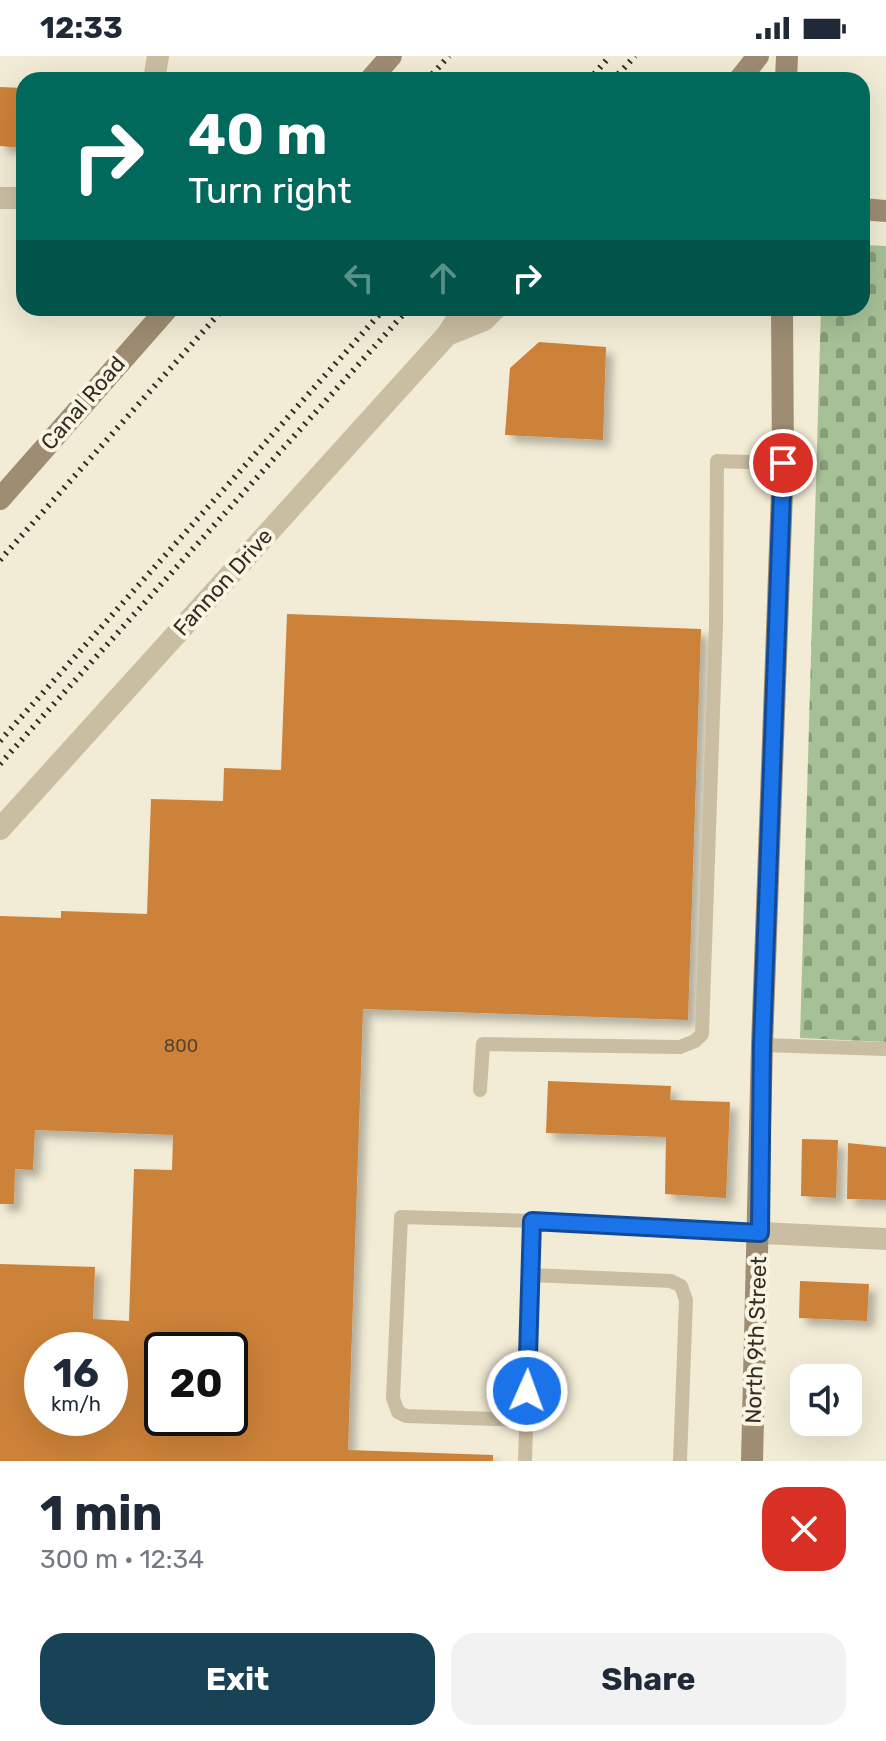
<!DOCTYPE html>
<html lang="en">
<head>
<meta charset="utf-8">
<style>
  body { margin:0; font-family:Rubik,sans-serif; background:#f2f2f3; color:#1f2937; height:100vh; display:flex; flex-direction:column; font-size:30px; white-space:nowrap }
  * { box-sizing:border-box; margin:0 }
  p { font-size:26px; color:#747a83 }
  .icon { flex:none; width:44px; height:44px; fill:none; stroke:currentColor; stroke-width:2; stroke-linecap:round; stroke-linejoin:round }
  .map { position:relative; height:1405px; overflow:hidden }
  .details { display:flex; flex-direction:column; background:#fff; flex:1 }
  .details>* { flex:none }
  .guide { position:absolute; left:16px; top:16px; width:854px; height:244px; border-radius:24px; box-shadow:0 8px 32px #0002; background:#00695c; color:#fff; overflow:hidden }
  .controls { position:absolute; left:790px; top:1308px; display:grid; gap:16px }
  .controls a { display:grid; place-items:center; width:72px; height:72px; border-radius:16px; background:#fff; box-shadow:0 8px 32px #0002; font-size:40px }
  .speed { position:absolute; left:24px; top:1276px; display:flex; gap:16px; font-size:40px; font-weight:700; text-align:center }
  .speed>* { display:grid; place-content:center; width:104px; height:104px; border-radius:50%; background:#fff; box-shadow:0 8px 32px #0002; line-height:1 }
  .speed small { font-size:20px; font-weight:400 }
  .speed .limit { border:4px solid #111; border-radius:12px; background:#fff; color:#111 }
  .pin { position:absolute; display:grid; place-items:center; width:68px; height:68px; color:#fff; margin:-34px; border:4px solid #fff; border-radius:50%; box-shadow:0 2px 8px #0007 }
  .me { position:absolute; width:88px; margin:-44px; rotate:2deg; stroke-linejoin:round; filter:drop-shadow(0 0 6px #0008) }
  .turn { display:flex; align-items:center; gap:28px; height:168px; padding:0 40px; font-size:36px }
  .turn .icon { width:104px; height:104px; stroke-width:2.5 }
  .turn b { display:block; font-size:56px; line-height:68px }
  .lanes { display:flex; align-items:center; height:76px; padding:0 40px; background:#0003; justify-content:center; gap:40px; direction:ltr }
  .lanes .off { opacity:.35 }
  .round { display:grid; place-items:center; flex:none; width:84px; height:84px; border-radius:24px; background:#f2f2f3 }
  .overview { display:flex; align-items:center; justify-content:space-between; height:136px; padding:0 40px }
  h1 { font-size:48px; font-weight:700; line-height:60px }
  .cta { display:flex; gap:16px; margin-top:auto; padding:16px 40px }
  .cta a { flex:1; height:92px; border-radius:24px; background:#184357; color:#fff; font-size:32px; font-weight:700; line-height:92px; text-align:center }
  .cta a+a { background:#f2f2f3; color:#1f2937 }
  .status { display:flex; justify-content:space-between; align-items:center; height:56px; padding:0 40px; background:#fff; direction:ltr }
  .status svg { height:22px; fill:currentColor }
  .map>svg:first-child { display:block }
  .cemetery { fill:url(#cemetery-stones) }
  .building { fill:#cc8239; fill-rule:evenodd; filter:url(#shadow) }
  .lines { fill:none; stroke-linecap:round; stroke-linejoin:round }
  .service { stroke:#cabea2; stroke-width:14 }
  .minor { stroke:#cabea2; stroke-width:22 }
  .tertiary { stroke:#cabea2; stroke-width:22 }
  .secondary { stroke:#9e8d73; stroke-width:22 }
  .rail { stroke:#342d25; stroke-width:6; stroke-dasharray:2 6; stroke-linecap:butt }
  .route-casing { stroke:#114b97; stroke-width:20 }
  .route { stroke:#1a73e8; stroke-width:14 }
  .labels { text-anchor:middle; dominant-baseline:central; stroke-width:8; stroke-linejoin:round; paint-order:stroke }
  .number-label { font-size:18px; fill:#5a422a }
  .street-label { font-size:22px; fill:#342d25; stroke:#faf5e2 }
</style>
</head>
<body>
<div class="status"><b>12:33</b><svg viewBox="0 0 49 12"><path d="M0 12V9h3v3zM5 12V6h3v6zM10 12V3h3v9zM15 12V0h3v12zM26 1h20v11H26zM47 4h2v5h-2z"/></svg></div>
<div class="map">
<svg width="886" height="1405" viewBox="0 0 886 1405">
  <defs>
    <pattern id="cemetery-stones" width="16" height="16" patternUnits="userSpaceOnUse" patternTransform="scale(2)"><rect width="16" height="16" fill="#a7c196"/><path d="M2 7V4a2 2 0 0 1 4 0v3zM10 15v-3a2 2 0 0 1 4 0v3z" fill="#899d7a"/></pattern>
    <filter id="shadow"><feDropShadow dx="7" dy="7" stdDeviation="4" flood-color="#0004"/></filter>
  </defs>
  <rect width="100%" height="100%" fill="#f2ecd6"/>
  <path class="cemetery" d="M862,189L886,190V986L800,982L821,252H862Z"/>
  <path class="building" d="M0,31L24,32V92L0,90Z
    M539,286L606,291L603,384L505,379L510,312Z
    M287,558L701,573L688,964L363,953L348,1394L493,1399V1405H0V1208L95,1211L93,1263L129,1265L134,1113L172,1114L173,1079L35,1074L33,1114L15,1113L14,1148H0V860L61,862V855L147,858L151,743L223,745L224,712L281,714ZM42,1294H110V1362H42ZM162,1294H230V1362H162Z
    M548,1025L671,1030L670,1044L730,1046L726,1142L665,1138L666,1081L546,1077Z
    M802,1083L838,1084L836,1142L801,1140Z
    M848,1087L886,1091V1144L847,1143Z
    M800,1225L869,1228L867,1265L799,1262Z"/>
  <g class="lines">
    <path class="service" d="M762,989L886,993
      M480,1034L483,988L680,991L695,985L702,978L716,569L717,405L783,407
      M531,1219L671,1225L681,1230L686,1244L680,1405
      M526,1364L406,1360L398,1356L393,1342L401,1161L532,1165
      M525,1405L532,1165L760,1177"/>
    <path class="minor" d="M154,24L158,0
      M0,142H24
      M760,1177L886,1183"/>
    <path class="tertiary" d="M447,279L484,264L496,252
      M0,773L447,279L464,252"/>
    <path class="secondary" d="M370,24L391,0
      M739,24L758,0
      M786,24L787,0
      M862,153L886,155
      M0,443L168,252
      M752,1405L762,989L783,407L782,252"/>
    <path class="rail" d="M427,24L449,0
      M589,24L610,0
      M613,24L635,0
      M0,504L224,252
      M0,685L385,252
      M0,708L409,252"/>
  </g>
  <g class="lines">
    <g class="route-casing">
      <path id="route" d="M527,1335L532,1165L760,1177L762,989L783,407"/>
    </g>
    <use href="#route" class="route"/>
  </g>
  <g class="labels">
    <g class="number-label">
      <text x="181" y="990">800</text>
    </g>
    <g class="street-label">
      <text transform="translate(83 347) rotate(-49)">Canal Road</text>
      <text transform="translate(223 526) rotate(-48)">Fannon Drive</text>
      <text transform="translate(756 1284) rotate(-88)">North 9th Street</text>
    </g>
  </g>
</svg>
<div class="controls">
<a><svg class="icon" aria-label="sound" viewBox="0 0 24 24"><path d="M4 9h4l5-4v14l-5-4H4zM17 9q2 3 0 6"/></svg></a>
</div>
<div class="speed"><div>16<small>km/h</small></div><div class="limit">20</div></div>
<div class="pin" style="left:783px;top:407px;background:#d93025"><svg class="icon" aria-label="arrive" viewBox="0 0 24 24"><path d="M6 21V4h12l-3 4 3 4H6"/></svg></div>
<svg class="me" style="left:527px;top:1335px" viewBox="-20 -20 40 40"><circle r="17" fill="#1a73e8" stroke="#fff" stroke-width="3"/><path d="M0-11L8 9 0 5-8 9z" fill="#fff"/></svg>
<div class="guide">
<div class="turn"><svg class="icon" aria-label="right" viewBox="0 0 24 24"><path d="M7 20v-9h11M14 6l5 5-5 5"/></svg><div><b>40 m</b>Turn right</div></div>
<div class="lanes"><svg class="icon off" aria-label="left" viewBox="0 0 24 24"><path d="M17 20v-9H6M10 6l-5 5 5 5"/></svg><svg class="icon off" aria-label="ahead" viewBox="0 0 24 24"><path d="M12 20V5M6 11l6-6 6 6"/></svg><svg class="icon" aria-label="right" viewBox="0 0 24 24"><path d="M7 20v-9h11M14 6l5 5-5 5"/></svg></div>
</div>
</div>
<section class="details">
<div class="overview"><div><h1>1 min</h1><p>300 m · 12:34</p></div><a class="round" style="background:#d93025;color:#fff"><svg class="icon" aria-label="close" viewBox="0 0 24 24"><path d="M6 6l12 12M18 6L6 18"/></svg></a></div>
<div class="cta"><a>Exit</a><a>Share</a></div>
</section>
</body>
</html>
